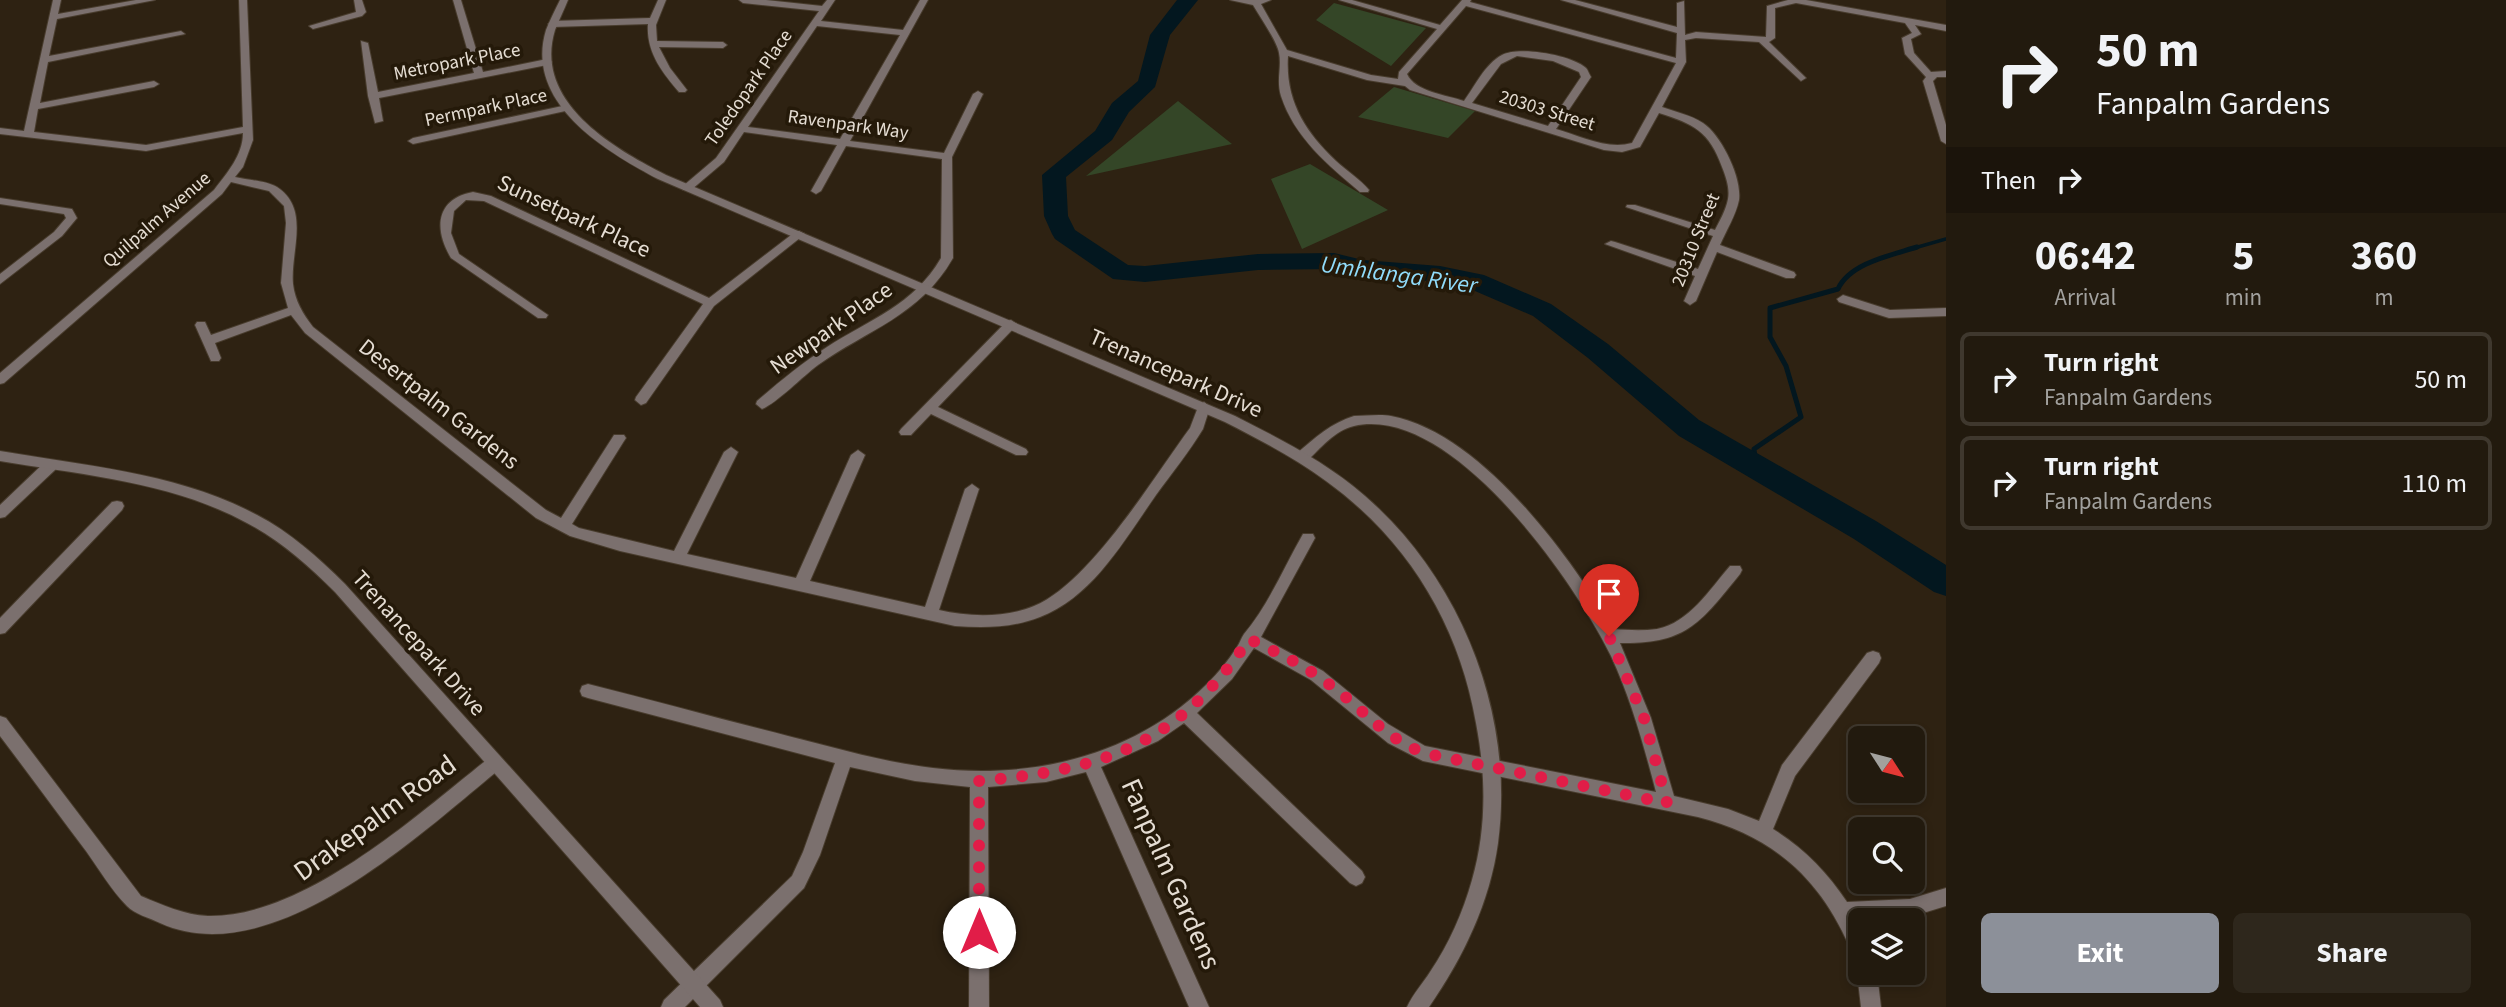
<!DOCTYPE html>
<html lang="en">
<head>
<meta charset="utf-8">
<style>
  body { margin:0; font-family:"Source Sans 3",sans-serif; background:#2e271c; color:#f1f3f6; height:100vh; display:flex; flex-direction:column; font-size:26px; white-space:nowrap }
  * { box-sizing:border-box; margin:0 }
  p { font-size:23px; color:#a2a19e }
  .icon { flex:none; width:38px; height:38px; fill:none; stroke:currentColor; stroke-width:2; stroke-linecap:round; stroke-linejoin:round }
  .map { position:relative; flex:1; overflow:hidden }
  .panel { display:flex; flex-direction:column; background:#221a0e; width:560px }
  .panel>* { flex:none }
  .guide { background:#221a0e; color:#f1f3f6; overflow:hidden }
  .needle { width:46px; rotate:126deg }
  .buttons { position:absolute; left:1848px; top:726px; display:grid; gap:14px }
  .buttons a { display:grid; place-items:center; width:77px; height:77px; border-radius:10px; background:#221a0e; box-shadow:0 4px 10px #0003,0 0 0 2px #3f382e; font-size:35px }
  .pin { position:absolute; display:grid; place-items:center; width:60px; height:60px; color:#fff; margin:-72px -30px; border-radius:50% 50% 50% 0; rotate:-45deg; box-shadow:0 0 7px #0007 }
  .pin .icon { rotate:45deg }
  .me { position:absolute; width:77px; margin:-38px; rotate:0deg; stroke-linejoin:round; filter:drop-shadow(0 0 5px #0008) }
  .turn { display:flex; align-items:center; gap:24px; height:147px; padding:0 35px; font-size:32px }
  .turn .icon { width:91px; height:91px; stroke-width:2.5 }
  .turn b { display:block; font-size:49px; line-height:60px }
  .then { display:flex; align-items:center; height:66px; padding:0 35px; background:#0003; gap:14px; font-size:26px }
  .eta { display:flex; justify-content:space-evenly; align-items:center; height:119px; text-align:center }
  .eta b { font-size:42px; font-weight:700; line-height:49px }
  .button { display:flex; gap:14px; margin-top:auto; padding:14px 35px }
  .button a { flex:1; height:80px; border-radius:10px; background:#8c9099; color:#fff; font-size:28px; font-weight:700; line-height:80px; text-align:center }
  .button a+a { background:#2e271c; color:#f1f3f6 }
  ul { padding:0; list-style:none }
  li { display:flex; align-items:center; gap:21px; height:94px; margin:0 14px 10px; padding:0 21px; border:4px solid #3f382e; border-radius:10px }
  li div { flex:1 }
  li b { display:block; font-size:26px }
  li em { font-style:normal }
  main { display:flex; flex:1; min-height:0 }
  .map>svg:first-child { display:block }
  .green { fill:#344627 }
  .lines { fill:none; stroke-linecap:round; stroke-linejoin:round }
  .stream-far1 { stroke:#03171f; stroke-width:3.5 }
  .stream { stroke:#03171f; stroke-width:5 }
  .river { fill:#03171f; fill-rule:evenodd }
  .minor-casing { stroke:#483c2d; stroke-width:2 }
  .tertiary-casing { stroke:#483c2d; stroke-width:2 }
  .minor { fill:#7b706e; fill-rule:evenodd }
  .tertiary { fill:#7b706e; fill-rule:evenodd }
  .route { stroke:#e11d48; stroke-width:12; stroke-dasharray:0 21.6 }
  .labels { text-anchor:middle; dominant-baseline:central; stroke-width:7; stroke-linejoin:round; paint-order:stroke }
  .far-street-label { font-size:19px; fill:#e5ddd3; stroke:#241909 }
  .street-label { font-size:23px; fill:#e5ddd3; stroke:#241909 }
  .water-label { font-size:24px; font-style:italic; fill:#91dcfb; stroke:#241909 }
  .near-street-label { font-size:28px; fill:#e5ddd3; stroke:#241909 }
</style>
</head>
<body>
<main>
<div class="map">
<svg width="1946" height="1007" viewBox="0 0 1946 1007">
  <rect width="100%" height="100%" fill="#2e2212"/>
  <path class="green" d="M1334,3L1426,28L1391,66L1316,20Z
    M1394,87L1475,111L1448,138L1358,117Z
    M1178,101L1232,144L1086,176Z
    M1310,164L1388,210L1302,249L1271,179Z"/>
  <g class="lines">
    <path class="stream-far1" d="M1911,249L1946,239"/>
    <path class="stream" d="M1756,466L1754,449L1801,417L1786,366L1770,337V308L1838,289C1850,263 1892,255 1917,247"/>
    <path class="river" d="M1177,0H1198L1170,35L1155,87L1129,112L1112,140L1066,177L1068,216L1075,230L1128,265L1145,266L1258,254L1334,253L1363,260L1440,266L1484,275L1551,304L1608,344L1699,420L1876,521L1946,565V596L1934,592L1854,539L1679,436L1588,358L1533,316L1468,288L1440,282L1363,276L1334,269L1258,270L1145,282L1113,279L1055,239L1052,234L1044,216L1042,175L1095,131L1112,103L1138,81L1150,35Z"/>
    <g class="minor-casing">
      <path id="minor" d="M53,0H61L58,14L136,0H155L57,19L49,56L181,31L185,34L48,62L40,103L154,81L159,84L154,87L38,109L34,132L146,145L243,127L239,0H247L253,140L243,167L235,177C248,180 267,181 277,187C311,209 290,252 293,284C295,301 303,314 313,327L546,510L561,518L614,435H624L626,438L624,441L572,524L579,528L674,551L724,452L731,447L738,452L687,554L796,578L851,455L858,450L865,455L810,581L925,607L965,489L972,484L979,489L939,610C969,617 1005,618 1034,606C1090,583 1153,478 1190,428L1198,407L1204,402L1210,407L1203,429C1189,452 1172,473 1156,495C1125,539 1093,597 1040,617C1012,628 984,628 955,626L620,551L570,536L536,518L305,333L291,315L215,343L221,358L219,361H211L195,325L197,322H205L211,335L288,308L281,283L286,223L284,206L269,191L231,182L222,194L4,383L0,384V373L214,190C227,173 243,155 243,133L146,151L0,134V128L24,131Z
        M354,0H362L366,12L362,16L313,29L309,26L356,12Z
        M453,0H461L483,72L547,59L552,62L547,65L379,98L383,121L375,123L368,96L361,41L368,43L378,92L474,73Z
        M658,0H666L656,25L657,41L723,42L727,45L723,48L659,47L670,68L687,90L685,92H679C662,72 646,52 648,24L552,27L548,24L552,21L650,18Z
        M739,0H766L822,6L827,0H835L821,21L903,30L920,0H928L850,141L944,153L973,94L978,91L983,94L952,157L953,258C920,316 867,330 818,365C803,376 777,403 762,409L756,404L757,401C779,382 802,363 827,347C869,320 914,305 941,258L942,159L846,146L821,191L816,194L811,191L837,145L744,132L724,162L691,190H683V186L716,158L819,11L743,3ZM817,26L900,35L840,139L748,127Z
        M1230,0H1271L1261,4L1287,50L1371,75L1398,79L1399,72L1437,29L1339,0H1352L1440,25L1462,0H1471L1470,2L1676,58L1677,33L1561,0H1575L1677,27V3L1684,1L1685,35L1696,32L1766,37L1767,6L1788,0H1806L1946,25V31L1915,25L1921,34L1911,39L1914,53L1931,72L1946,71V77H1937L1933,81L1946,125V144L1941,141L1923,81L1926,77L1905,54L1902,38L1912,33L1905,23L1796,3L1775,8V38L1769,42L1804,76L1806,78L1801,81L1759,42L1696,38L1685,40L1686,62L1662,107C1676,112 1691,115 1703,123C1721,135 1742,177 1739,200C1736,215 1726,231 1720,245L1794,272L1796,275L1794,278H1786L1717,252L1696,301L1690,305L1684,301L1695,276L1605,244L1611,241L1615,242L1698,269L1713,236L1626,207L1627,205H1635L1715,230C1720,220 1726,210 1728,199C1730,188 1726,177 1722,167C1709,131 1694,124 1659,113L1640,147L1622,152L1604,150L1410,90L1405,86L1367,80L1288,56C1285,100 1305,132 1336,161C1347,171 1360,179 1369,190L1368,192H1360C1329,166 1294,137 1281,96C1276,80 1282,67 1279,53C1277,41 1260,17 1253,5ZM1466,6L1676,63L1632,143C1607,150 1580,136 1556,129L1591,77C1589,74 1588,70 1586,68C1571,55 1519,46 1502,55C1485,64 1475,86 1464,101C1447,95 1415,92 1407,74ZM1517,56L1553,61L1579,72L1581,77L1548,126L1472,103L1501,64Z
        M567,105L572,108L570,110L413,144L408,141L413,138Z
        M473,192L491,196L709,298L795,232L799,231L805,234L714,306L646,403L641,405L635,400L636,397L703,304L484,201L466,200L454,211L451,233L459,254L548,315L546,318H538L451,258C434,230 435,199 473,192Z
        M0,198L72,209L77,218L62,236L0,284V274L54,232L66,218L64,214L0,204Z
        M1843,295L1890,310L1946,308V316L1889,318L1839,302L1837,299Z
        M1011,320L1017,324L1015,327L938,407L1026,449L1028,452L1026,455H1016L931,414L911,435H901L899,432L901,429L1007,321Z
        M1354,416C1366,416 1380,414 1391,416C1481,433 1570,556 1613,629C1627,630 1642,631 1657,629C1689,623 1710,589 1730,566H1740L1742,570L1740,574C1700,623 1687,644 1620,643L1651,718L1674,796L1728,809L1759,821L1782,765L1867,653L1873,651L1879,653L1881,658L1879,663L1795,776L1773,829C1804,848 1827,872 1847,902L1910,899L1946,888V906L1910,917L1857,920L1860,926V957L1853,955C1823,881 1776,837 1698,817L1423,761L1388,743L1311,680L1254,648L1232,679L1197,713L1362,871L1365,877L1362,883L1356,886L1350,883L1184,723L1158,741L1101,767L1209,1007H1189L1086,772L1046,782L988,787L989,1007H969L970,787L915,781L850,767L820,855L804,888L685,1007H661L664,1000L792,876L803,852L835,763L588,698L582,696L580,691L582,686L588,684C655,701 721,719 788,736C836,748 883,762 933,768C1031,780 1135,756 1207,684C1218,673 1228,661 1237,647C1240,643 1241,638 1244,634C1268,606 1284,567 1303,534H1313L1315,538L1261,637L1323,671L1388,724L1425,746L1656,792C1644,746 1631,699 1611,656C1574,580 1451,404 1354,426C1335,430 1320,449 1307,461H1297L1295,457L1297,453C1315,438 1331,423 1354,416Z
        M50,461L57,466L55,470L5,517L0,518V505L45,462Z
        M117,501L122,502L124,506L122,510L5,633L0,634V618L112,502Z
        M0,716L6,718L141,896C163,905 184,915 208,916C304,918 417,815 489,758L495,755L501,758L503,763L501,768C420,834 272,974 160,923C150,918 134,914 127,906C111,890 99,869 86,851C57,813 29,774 0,736Z
        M1860,966V973H1877L1881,1007H1861L1857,973Z"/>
    </g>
    <g class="tertiary-casing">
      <path id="tertiary" d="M560,0H568C564,10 559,20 555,30C533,102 613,148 666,175L1235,416C1280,439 1326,462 1365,496C1462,580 1515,716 1498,843C1490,902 1463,958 1429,1007H1407C1413,994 1423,983 1430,972C1449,944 1463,912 1472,880C1487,828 1486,775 1476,723C1459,625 1408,540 1326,481C1295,458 1260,440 1225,422L658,179C605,151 524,103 546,30C550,20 555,10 560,0Z
        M0,451C86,466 179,473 257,515C290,532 319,558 345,584L720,1000L723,1007H700L335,592C309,566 280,540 247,523C172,482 83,475 0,461Z"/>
    </g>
    <use href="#minor" class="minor"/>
    <use href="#tertiary" class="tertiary"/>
  </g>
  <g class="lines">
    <path class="route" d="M979,932V781C1102,770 1177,746 1249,639C1276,652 1302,664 1326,682C1364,709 1378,733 1423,753L1667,803L1644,718L1609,636"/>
  </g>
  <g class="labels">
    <g class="far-street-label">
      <text transform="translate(457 62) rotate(-11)">Metropark Place</text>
      <text transform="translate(749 88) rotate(-55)">Toledopark Place</text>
      <text transform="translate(486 108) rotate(-12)">Permpark Place</text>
      <text transform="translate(1547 111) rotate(17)">20303 Street</text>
      <text transform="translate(848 125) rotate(8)">Ravenpark Way</text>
      <text transform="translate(157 220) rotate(-41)">Quilpalm Avenue</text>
      <text transform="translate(1696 240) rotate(-68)">20310 Street</text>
    </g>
    <g class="street-label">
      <text transform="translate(574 216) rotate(25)">Sunsetpark Place</text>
      <text transform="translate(831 328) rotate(-35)">Newpark Place</text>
      <text transform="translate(1176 373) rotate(24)">Trenancepark Drive</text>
      <text transform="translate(439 404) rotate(38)">Desertpalm Gardens</text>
      <text transform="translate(419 643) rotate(48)">Trenancepark Drive</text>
    </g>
    <g class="water-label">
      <text transform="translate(1399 275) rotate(8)">Umhlanga River</text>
    </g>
    <g class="near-street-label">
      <text transform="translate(375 818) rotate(-36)">Drakepalm Road</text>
      <text transform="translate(1171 874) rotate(66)">Fanpalm Gardens</text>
    </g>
  </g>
</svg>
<div class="buttons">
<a><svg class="needle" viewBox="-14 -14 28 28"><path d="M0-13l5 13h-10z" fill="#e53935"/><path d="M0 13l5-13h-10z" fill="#a2a19e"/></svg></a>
<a><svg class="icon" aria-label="search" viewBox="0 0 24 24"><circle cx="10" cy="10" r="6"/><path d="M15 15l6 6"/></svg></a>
<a><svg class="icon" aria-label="layers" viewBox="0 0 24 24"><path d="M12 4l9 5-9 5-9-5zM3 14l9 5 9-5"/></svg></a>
</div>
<div class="pin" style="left:1609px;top:636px;background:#d93025"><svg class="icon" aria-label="arrive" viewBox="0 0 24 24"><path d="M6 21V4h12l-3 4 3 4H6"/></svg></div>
<svg class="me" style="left:979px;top:932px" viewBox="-20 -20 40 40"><circle r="19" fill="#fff"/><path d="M0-13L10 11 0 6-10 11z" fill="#e11d48"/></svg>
</div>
<section class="panel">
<div class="guide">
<div class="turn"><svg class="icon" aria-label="right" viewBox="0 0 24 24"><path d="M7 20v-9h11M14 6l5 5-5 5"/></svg><div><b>50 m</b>Fanpalm Gardens</div></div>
<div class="then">Then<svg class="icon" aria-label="right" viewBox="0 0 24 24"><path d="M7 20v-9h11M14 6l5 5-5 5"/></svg></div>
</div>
<div class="eta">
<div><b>06:42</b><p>Arrival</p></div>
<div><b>5</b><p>min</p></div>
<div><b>360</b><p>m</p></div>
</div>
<ul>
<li><svg class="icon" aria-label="right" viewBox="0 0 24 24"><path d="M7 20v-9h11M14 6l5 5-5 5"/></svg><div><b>Turn right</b><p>Fanpalm Gardens</p></div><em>50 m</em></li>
<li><svg class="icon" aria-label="right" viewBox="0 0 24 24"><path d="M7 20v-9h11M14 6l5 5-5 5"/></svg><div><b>Turn right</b><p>Fanpalm Gardens</p></div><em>110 m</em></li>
</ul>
<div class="button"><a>Exit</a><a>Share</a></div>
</section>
</main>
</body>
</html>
